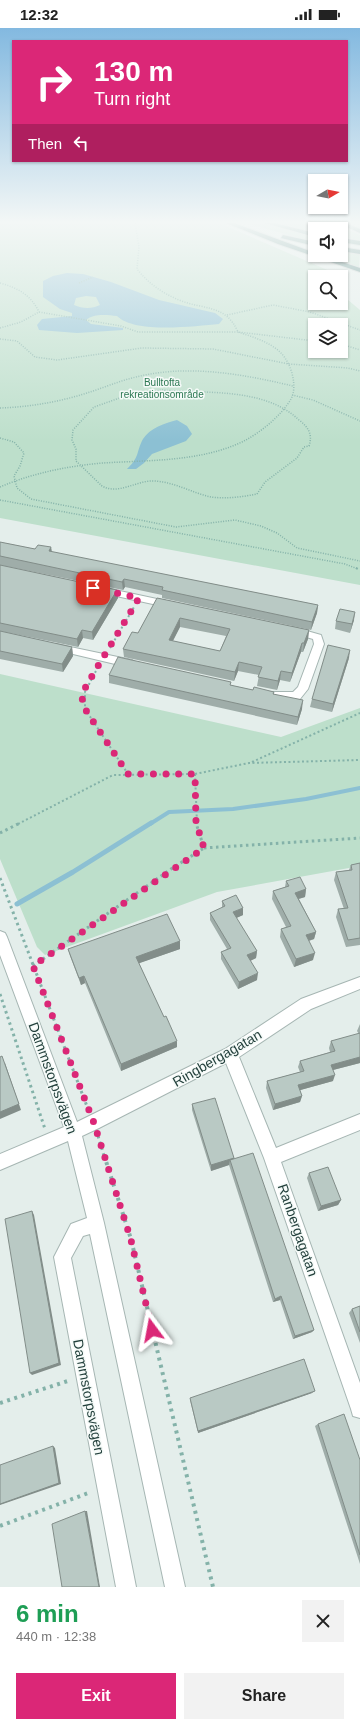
<!DOCTYPE html>
<html lang="en">
<head>
<meta charset="utf-8">
<style>
  body { margin:0; font-family:Arial,sans-serif; background:#f2f2f2; color:#222; height:100vh; display:flex; flex-direction:column; font-size:15px; white-space:nowrap }
  * { box-sizing:border-box; margin:0 }
  p { font-size:13px; color:#767676 }
  .icon { flex:none; width:22px; height:22px; fill:none; stroke:currentColor; stroke-width:2; stroke-linecap:round; stroke-linejoin:round }
  .map { position:relative; height:1559px; overflow:hidden }
  .side { display:flex; flex-direction:column; background:#fff; flex:1 }
  .side>* { flex:none }
  .banner { position:absolute; left:12px; top:12px; width:336px; height:122px; border-radius:0px; box-shadow:0 1px 3px #0004; background:#db2777; color:#fff; overflow:hidden }
  .needle { width:26px; rotate:80deg }
  .tools { position:absolute; left:308px; top:146px; display:grid; gap:8px }
  .tools a { display:grid; place-items:center; width:40px; height:40px; border-radius:0px; background:#fff; box-shadow:0 1px 3px #0004; font-size:20px }
  .pin { position:absolute; display:grid; place-items:center; width:34px; height:34px; color:#fff; margin:-17px; border-radius:8px; box-shadow:0 2px 6px #0006 }
  .me { position:absolute; width:44px; margin:-22px; rotate:347deg; stroke-linejoin:round; filter:drop-shadow(0 0 3px #0008) }
  .turn { display:flex; align-items:center; gap:14px; height:84px; padding:0 16px; font-size:18px }
  .turn .icon { width:52px; height:52px; stroke-width:2.5 }
  .turn b { display:block; font-size:28px; line-height:34px }
  .then { display:flex; align-items:center; height:38px; padding:0 16px; background:#0003; gap:8px; font-size:15px }
  .round { display:grid; place-items:center; flex:none; width:42px; height:42px; border-radius:0px; background:#f2f2f2 }
  .summary { display:flex; align-items:center; justify-content:space-between; height:68px; padding:0 16px }
  h1 { font-size:24px; font-weight:700; line-height:30px; color:#1e9e55 }
  .cta { display:flex; gap:8px; margin-top:auto; padding:8px 16px }
  .cta a { flex:1; height:46px; border-radius:0px; background:#db2777; color:#fff; font-size:16px; font-weight:700; line-height:46px; text-align:center }
  .cta a+a { background:#f2f2f2; color:#222 }
  .status { display:flex; justify-content:space-between; align-items:center; height:28px; padding:0 20px; background:#fff; direction:ltr }
  .status svg { height:11px; fill:currentColor }
  .map>svg:first-child { display:block }
  .green { fill:#bddfcb; fill-rule:evenodd }
  .water { fill:#8cc0d3; fill-rule:evenodd }
  .lines { fill:none; stroke-linecap:round; stroke-linejoin:round }
  .stream-far1 { stroke:#8cc0d3; stroke-width:4 }
  .stream { stroke:#8cc0d3; stroke-width:5 }
  .minor-casing { stroke:#a6b6b3; stroke-width:2 }
  .motorway-casing { stroke:#c1cac8; stroke-width:2 }
  .path-far3 { stroke:#84b2a9; stroke-width:1.5; stroke-dasharray:1 1.5; stroke-linecap:butt }
  .path-far2 { stroke:#84b2a9; stroke-width:2; stroke-dasharray:2 2.5; stroke-linecap:butt }
  .path-far1 { stroke:#84b2a9; stroke-width:3; stroke-dasharray:2.5 3.5; stroke-linecap:butt }
  .path { stroke:#84b2a9; stroke-width:4; stroke-dasharray:3 4.5; stroke-linecap:butt }
  .minor { fill:#fff; fill-rule:evenodd }
  .motorway { fill:#2e6d68; fill-rule:evenodd }
  .wall { fill:#9fada9; fill-rule:evenodd }
  .shaded-wall { fill:#828d89 }
  .building { fill:#b9c9c4; stroke:#828d89; fill-rule:evenodd }
  .route { stroke:#db2777; stroke-width:7; stroke-dasharray:0 12.6 }
  .labels { text-anchor:middle; dominant-baseline:central; stroke-width:3; stroke-linejoin:round; paint-order:stroke }
  .far-park-label { font-size:10px; fill:#2c7853; stroke:#f5faf8 }
  .near-street-label { font-size:14px; fill:#23403c; stroke:#f5faf8 }
</style>
</head>
<body>
<div class="status"><b>12:32</b><svg viewBox="0 0 49 12"><path d="M0 12V9h3v3zM5 12V6h3v6zM10 12V3h3v9zM15 12V0h3v12zM26 1h20v11H26zM47 4h2v5h-2z"/></svg></div>
<div class="map">
<svg width="360" height="1559" viewBox="0 0 360 1559">
  <rect width="100%" height="100%" fill="#e4eeeb"/>
  <path class="green" d="M0,195H219L332,244L333,249H315V275H341V266L360,282V557L0,490ZM315,297H341V323H315Z
    M245,195H261L315,209V214Z
    M278,195H334L360,207V212L341,209V201H315V204Z
    M341,223L360,226L359,239L322,227H341Z
    M0,646L281,709L360,680V838L217,864L45,927L37,919L0,831Z"/>
  <path class="water" d="M67,245L83,246L111,254L159,272L215,285L223,291L219,296C195,298 135,306 117,288C107,287 94,285 86,292L91,296L123,300V302L77,305L39,302L37,297L42,291L72,288V285L60,281L43,269V253L53,248ZM86,268L96,269L100,277C92,281 83,281 74,277L76,270Z
    M177,392L187,398L192,406L186,413L152,426L144,435L136,441H127C140,429 136,424 143,411C150,400 165,395 177,392Z"/>
  <g class="lines">
    <path class="stream-far1" d="M150,796L169,784L233,781L306,771L360,760"/>
    <path class="stream" d="M17,876L73,844L151,795"/>
    <g class="minor-casing">
      <path id="minor" d="M101,559L171,574L176,577L171,580L98,564L96,562Z
        M293,599L321,607L324,616L308,661L300,671L284,673L269,670L268,667L269,664H293L298,659L314,616L313,611L289,604L288,602L289,600Z
        M56,616L132,632L137,636L132,640L52,621L51,619L52,617Z
        M0,903L5,905L7,909L77,1094L225,1021L301,971L360,949V961L311,981L239,1029L276,1120L360,1086V1102L281,1134L360,1355V1390L353,1388L351,1381L264,1130L226,1035L99,1100L82,1108L104,1195L185,1559H165L90,1206L83,1208L71,1230L136,1559H116L54,1229L71,1196L87,1190L68,1113L0,1142V1126L64,1099L0,927Z"/>
    </g>
    <g class="motorway-casing">
      <path id="motorway" d="M226,195H234L315,225V227H321L360,240V244L278,216Z
        M265,195H274L315,205V209Z
        M338,195H345L360,201V205Z
        M283,207L315,214V218L281,210Z
        M341,210L360,213V217L341,214Z
        M341,219L360,222V226L341,223Z"/>
    </g>
    <path class="path-far3" d="M135,195L139,219L137,241C148,255 162,265 179,272C203,282 226,276 238,304
      M0,255C18,260 31,267 39,284
      M79,255L93,249
      M227,287L273,277L310,284L360,302
      M0,300L21,294L39,284L121,298L138,304H238L315,313
      M0,311L17,313L35,329L57,332L142,320L213,321L289,336L348,340L360,343
      M341,316L360,322
      M162,362C207,366 264,359 299,392C308,399 313,406 309,418L304,419L297,430L265,454L257,466C242,469 226,471 211,469C192,465 173,453 152,453C136,453 118,467 102,458L76,433V421L72,412L73,402L94,379L128,367Z
      M292,367L313,372L360,393
      M0,380C29,379 59,374 87,365C103,360 119,353 136,349C188,336 242,346 293,358
      M0,410L14,414L24,425L20,438L14,448L17,460L31,471L176,499L235,492L261,498L277,505L297,520L360,533
      M0,459C33,445 68,438 103,435C150,432 201,434 244,413C261,404 281,388 291,371C298,358 291,335 281,325C270,314 253,309 238,304
      M0,472L345,536L358,541"/>
    <path class="path-far2" d="M356,540L360,542
      M110,620L134,579
      M98,639L85,664V681L128,746
      M252,734L360,685
      M195,746L197,796
      M18,796L113,747L195,746L249,735L360,732"/>
    <path class="path-far1" d="M0,805L20,795
      M204,820L360,810
      M0,850L88,1081
      M33,938L171,841L204,820L196,795
      M0,966L45,1101
      M98,1108L104,1128"/>
    <path class="path" d="M104,1127L131,1211L213,1559
      M0,1375L71,1352
      M0,1498L91,1464"/>
    <use href="#minor" class="minor"/>
    <use href="#motorway" class="motorway"/>
  </g>
  <path class="wall" d="M0,514L35,521L51,519L52,524L318,577L317,585L311,602L162,570V567L125,559L123,562L0,537Z
    M0,537L117,562L118,570L93,612L83,610L78,619L0,603Z
    M157,570L309,602L308,611L303,624H301L290,654L280,652L277,662L257,658L259,647L238,643L234,653L124,629L123,621L138,605ZM180,599L226,608L220,623L173,613Z
    M354,592L350,605L335,601L336,593Z
    M0,603L72,619L73,628L63,644L0,631Z
    M349,630L332,684L310,679L312,671Z
    M109,647L231,654L230,657L253,662L274,664V666L302,681L297,697L109,655Z
    M360,835V917L346,919L336,889L338,881H344L334,852L336,844L349,842L351,837Z
    M286,853L306,861L305,869L299,871L316,904L314,911L309,913L313,932L294,939L280,909L281,901L286,899L272,871L273,863L285,859Z
    M222,873L243,887L236,890L257,923L256,930L250,933L257,952L238,961L221,931V924L227,921L210,892V885L222,880Z
    M180,913V921L139,935L177,1019L121,1043L85,955L81,957L70,928L68,921Z
    M360,996V1035L333,1042V1053L300,1062L302,1068L300,1074L273,1082L266,1060L267,1053L300,1044L298,1039L300,1033L330,1024L329,1020L331,1013L359,1006L357,1003Z
    M192,1076L234,1130L314,1302L312,1304L293,1311L280,1272L273,1274L229,1137L211,1143L192,1082Z
    M309,1145L341,1172L338,1177L318,1183L307,1150Z
    M360,1278V1315L349,1285L352,1281Z
    M312,1365L198,1405L190,1372V1370Z
    M318,1396L360,1432V1536L315,1398Z"/>
  <path class="shaded-wall" d="M51,519L52,528L49,523Z
    M124,551L125,559L123,562L122,554Z
    M117,562L118,570L93,612L92,604Z
    M318,577L317,585L311,602L312,594Z
    M355,584L354,592L350,605L352,596Z
    M180,590V599L169,620V612Z
    M82,602L83,610L78,619L77,611Z
    M309,602L308,611L303,624L304,615Z
    M302,615L301,624L290,654L292,645Z
    M72,619L73,628L63,644L62,636Z
    M350,622L349,630L332,684L333,676Z
    M239,634L238,643L234,653L235,644Z
    M281,643L280,652L277,662L278,653Z
    M303,672L302,681L297,697L298,689Z
    M306,861L305,869L294,872L295,865Z
    M243,880V887L232,892L233,884Z
    M316,904L314,911L304,914L306,907Z
    M180,913V921L137,936L136,929Z
    M257,923L256,930L246,935L247,927Z
    M315,925L313,932L294,939L296,931Z
    M258,945L257,952L238,961L239,954Z
    M84,948L85,955L81,957L79,950Z
    M177,1013V1019L121,1043V1036Z
    M360,1029V1035L329,1043L331,1037Z
    M5,1035L21,1082L0,1091V1084Z
    M335,1047L333,1053L297,1063L298,1057Z
    M302,1068L300,1074L273,1082L275,1076Z
    M234,1130L230,1132L229,1137L211,1143V1137Z
    M341,1172L338,1177L318,1183L321,1178Z
    M32,1183L34,1187L61,1337L32,1347L30,1345Z
    M281,1268L280,1272L273,1274L275,1271Z
    M314,1302L312,1304L293,1311L295,1308Z
    M315,1363L312,1365L198,1405V1403Z
    M53,1418L55,1420L61,1456L0,1477V1476Z
    M85,1483H87L100,1559H99Z"/>
  <path class="building" d="M0,514L35,521L38,517L51,519L49,523L318,577L312,594L162,562L163,559L124,551L122,554L0,528Z
    M0,537L117,562L92,604L82,602L77,611L0,595Z
    M157,570L309,602L304,615H302L292,645L281,643L278,653L258,649L262,639L239,634L235,644L123,621L132,604L138,605ZM180,590L230,601L220,623L169,612Z
    M340,581L355,584L352,596L336,593Z
    M0,603L72,619L62,636L0,623Z
    M328,617L350,622L333,676L312,671Z
    M118,629L231,654L230,657L253,662L254,659L274,664L273,666L303,672L298,689L109,647Z
    M360,835V910L348,912L338,881L348,880L336,844L352,842L351,837Z
    M300,849L306,861L295,865L316,904L306,907L315,925L296,931L281,901L291,898L273,863L289,858L286,853Z
    M236,867L243,880L233,884L257,923L247,927L258,945L239,954L221,924L231,920L210,885L225,878L222,873Z
    M167,886L180,913L136,929L164,989L166,988L177,1013L121,1036L84,948L79,950L68,921Z
    M360,1005V1029L331,1037L335,1047L298,1057L302,1068L275,1076L267,1053L304,1043L300,1033L335,1023L331,1013Z
    M2,1028L19,1076L0,1084V1029Z
    M215,1070L234,1130L211,1137L192,1076Z
    M253,1125L314,1302L295,1308L281,1268L275,1271L230,1132Z
    M328,1139L341,1172L321,1178L309,1145Z
    M32,1183L59,1335L30,1345L5,1191Z
    M360,1278V1304L352,1281Z
    M304,1331L315,1363L198,1403L190,1370Z
    M344,1386L360,1432V1527L318,1396Z
    M53,1418L59,1455L0,1476V1437Z
    M85,1483L99,1559H62L52,1496Z"/>
  <linearGradient id="sky" x2="0" y2="1"><stop stop-color="#83b9e0"/><stop offset="0.47" stop-color="#f3f7f6"/><stop offset="1" stop-color="#f3f7f6" stop-opacity="0"/></linearGradient>
  <rect width="360" height="413" fill="url(#sky)"/>
  <g class="lines">
    <path class="route" d="M93,560L139,570L86,658L82,670L85,681L128,746H195L196,794L204,820L33,938L94,1095L131,1212L152,1302"/>
  </g>
  <g class="labels">
    <g class="far-park-label">
      <text x="162" y="354">Bulltofta<tspan x="162" dy="12">rekreationsområde</tspan></text>
    </g>
    <g class="near-street-label">
      <text transform="translate(217 1030) rotate(-30)">Ringbergagatan</text>
      <text transform="translate(53 1050) rotate(70)">Dammstorpsvägen</text>
      <text transform="translate(298 1202) rotate(71)">Ranbergagatan</text>
      <text transform="translate(89 1369) rotate(79)">Dammstorpsvägen</text>
    </g>
  </g>
</svg>
<div class="tools">
<a><svg class="needle" viewBox="-14 -14 28 28"><path d="M0-13l5 13h-10z" fill="#e53935"/><path d="M0 13l5-13h-10z" fill="#767676"/></svg></a>
<a><svg class="icon" aria-label="sound" viewBox="0 0 24 24"><path d="M4 9h4l5-4v14l-5-4H4zM17 9q2 3 0 6"/></svg></a>
<a><svg class="icon" aria-label="search" viewBox="0 0 24 24"><circle cx="10" cy="10" r="6"/><path d="M15 15l6 6"/></svg></a>
<a><svg class="icon" aria-label="layers" viewBox="0 0 24 24"><path d="M12 4l9 5-9 5-9-5zM3 14l9 5 9-5"/></svg></a>
</div>
<div class="pin" style="left:93px;top:560px;background:#d93025"><svg class="icon" aria-label="arrive" viewBox="0 0 24 24"><path d="M6 21V4h12l-3 4 3 4H6"/></svg></div>
<svg class="me" style="left:152px;top:1302px" viewBox="-20 -20 40 40"><path d="M0-17L14 15 0 8-14 15z" fill="#db2777" stroke="#fff" stroke-width="4"/></svg>
<div class="banner">
<div class="turn"><svg class="icon" aria-label="right" viewBox="0 0 24 24"><path d="M7 20v-9h11M14 6l5 5-5 5"/></svg><div><b>130 m</b>Turn right</div></div>
<div class="then">Then<svg class="icon" aria-label="left" viewBox="0 0 24 24"><path d="M17 20v-9H6M10 6l-5 5 5 5"/></svg></div>
</div>
</div>
<section class="side">
<div class="summary"><div><h1>6 min</h1><p>440 m · 12:38</p></div><a class="round"><svg class="icon" aria-label="close" viewBox="0 0 24 24"><path d="M6 6l12 12M18 6L6 18"/></svg></a></div>
<div class="cta"><a>Exit</a><a>Share</a></div>
</section>
</body>
</html>
